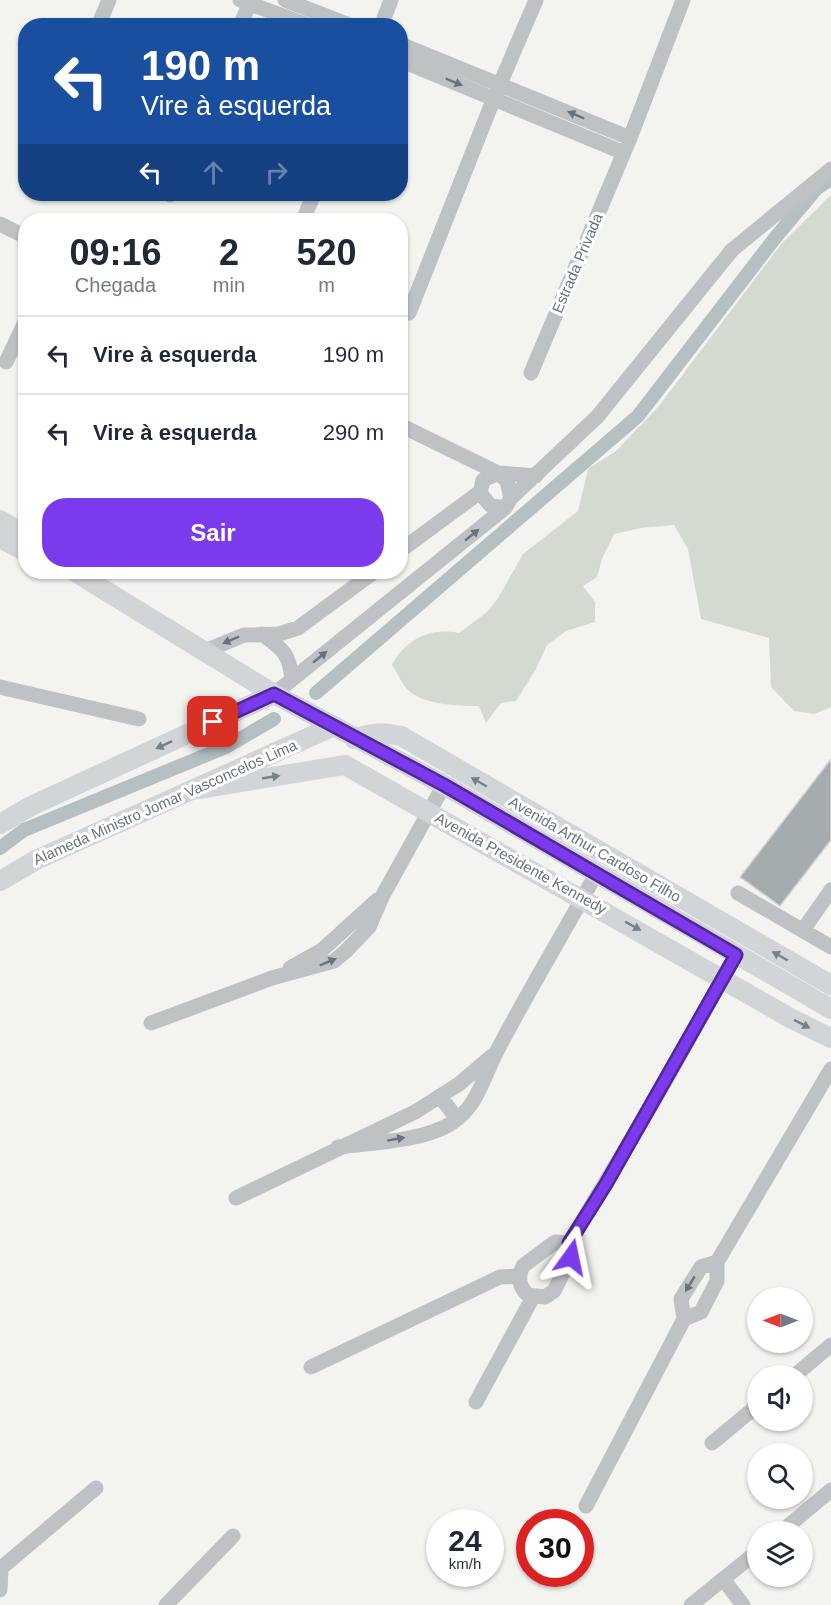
<!DOCTYPE html>
<html lang="pt">
<head>
<meta charset="utf-8">
<style>
  body { margin:0; font-family:Arial,sans-serif; background:#f2f2f3; color:#1f2937; height:100vh; display:flex; flex-direction:column; font-size:22px; white-space:nowrap }
  * { box-sizing:border-box; margin:0 }
  p { font-size:20px; color:#747a83 }
  .icon { flex:none; width:33px; height:33px; fill:none; stroke:currentColor; stroke-width:2; stroke-linecap:round; stroke-linejoin:round }
  .map { position:relative; flex:1; overflow:hidden }
  .drawer { position:absolute; left:18px; top:213px; width:390px; height:366px; display:flex; flex-direction:column; background:#fff; border-radius:24px; box-shadow:0 2px 4px #0004 }
  .drawer>* { flex:none }
  .guide { position:absolute; left:18px; top:18px; width:390px; height:183px; border-radius:24px; box-shadow:0 2px 4px #0004; background:#1a4fa0; color:#fff; overflow:hidden }
  .needle { width:39px; rotate:270deg }
  .fabs { position:absolute; left:747px; top:1287px; display:grid; gap:12px }
  .fabs a { display:grid; place-items:center; width:66px; height:66px; border-radius:50%; background:#fff; box-shadow:0 2px 4px #0004; font-size:30px }
  .speed { position:absolute; left:426px; top:1509px; display:flex; gap:12px; font-size:30px; font-weight:700; text-align:center }
  .speed>* { display:grid; place-content:center; width:78px; height:78px; border-radius:50%; background:#fff; box-shadow:0 2px 4px #0004; line-height:1 }
  .speed small { font-size:15px; font-weight:400 }
  .speed .limit { border:9px solid #d22; background:#fff; color:#111 }
  .pin { position:absolute; display:grid; place-items:center; width:51px; height:51px; color:#fff; margin:-26px; border-radius:12px; box-shadow:0 3px 9px #0006 }
  .me { position:absolute; width:66px; margin:-33px; rotate:12deg; stroke-linejoin:round; filter:drop-shadow(0 0 4px #0008) }
  .turn { display:flex; align-items:center; gap:21px; height:126px; padding:0 24px; font-size:27px }
  .turn .icon { width:78px; height:78px; stroke-width:2.5 }
  .turn b { display:block; font-size:42px; line-height:51px }
  .lanes { display:flex; align-items:center; height:57px; padding:0 24px; background:#0003; justify-content:center; gap:30px; direction:ltr }
  .lanes .off { opacity:.35 }
  .eta { display:flex; justify-content:space-evenly; align-items:center; height:102px; text-align:center }
  .eta b { font-size:36px; font-weight:600; line-height:42px }
  .primary-button { display:flex; gap:12px; margin-top:auto; padding:12px 24px }
  .primary-button a { flex:1; height:69px; border-radius:24px; background:#7c3aed; color:#fff; font-size:24px; font-weight:600; line-height:69px; text-align:center }
  ul { padding:0; list-style:none }
  li { display:flex; align-items:center; gap:18px; height:78px; padding:0 24px; border-top:2px solid #e0e1e3 }
  li div { flex:1 }
  li b { display:block; font-size:22px }
  li em { font-style:normal }
  .map>svg:first-child { display:block }
  .green { fill:#d5dad1 }
  .lines { fill:none; stroke-linecap:round; stroke-linejoin:round }
  .canal { stroke:#b6c0c3; stroke-width:14 }
  .building { fill:#a5acaf; stroke:#d4d4d3; stroke-width:1.5 }
  .minor { stroke:#bfc2c4; stroke-width:15 }
  .major { stroke:#d1d5d8; stroke-width:20 }
  .oneway { fill:#66737d }
  .oneway2 { fill:#76828b }
  .route-casing { stroke:#51269a; stroke-width:15 }
  .route { stroke:#7c3aed; stroke-width:10 }
  .labels { text-anchor:middle; dominant-baseline:central; stroke-width:6; stroke-linejoin:round; paint-order:stroke }
  .street-label { font-size:15px; fill:#66737d; stroke:#fff }
</style>
</head>
<body>
<div class="map">
<svg width="831" height="1605" viewBox="0 0 831 1605">
  <rect width="100%" height="100%" fill="#f3f3f0"/>
  <path class="green" d="M831,195V707L814,714L794,711L771,687L769,638L701,619L688,549L674,525L641,528L614,534L602,559L597,577L583,586L595,602V622L566,631L547,645L536,669L516,701L501,703L486,723L479,706C458,706 422,705 407,689C401,682 397,672 392,665C405,639 431,627 459,633L487,612L498,598L523,554L578,511L588,469L616,451L659,406L782,243Z"/>
  <g class="lines">
    <path class="canal" d="M316,693L638,416L775,238L817,188L831,179
      M0,848L24,830L226,747L274,719"/>
  </g>
  <path class="building" d="M831,759V840L780,906L740,877Z"/>
  <g class="lines">
    <path class="minor" d="M240,0L310,26
      M285,0L352,26
      M98,26L109,0
      M240,26L251,0
      M381,26L391,0
      M400,44L630,138
      M400,60L622,152
      M170,195L171,194
      M303,220L314,194
      M0,224L26,237
      M409,313L494,98L536,0
      M6,362L26,320
      M531,373L630,138L683,0
      M400,425L498,473L507,481L511,498
      M505,508L490,505L480,493L483,480L499,473L536,476
      M400,551L480,492
      M262,634C283,649 289,653 292,679
      M205,651L244,635L279,634L298,628L374,572
      M0,687L139,719
      M274,694L505,508L511,498L597,417L732,250L831,169
      M738,893L831,947
      M803,930L831,890
      M290,968L322,950L377,900
      M151,1023L272,978L334,961L346,951L369,927L383,895L444,785
      M440,1096L457,1119
      M338,1147C371,1143 426,1141 453,1122C479,1105 484,1074 498,1049C529,990 564,932 596,874
      M236,1198L415,1112L459,1084L492,1056
      M555,1242L569,1243L571,1257L554,1291L545,1297L528,1295C519,1287 517,1277 523,1266Z
      M569,1243L654,1101L736,955
      M684,1319L701,1312L717,1281V1262L831,1069
      M311,1367L500,1277L519,1276
      M794,1376L831,1345
      M476,1402L533,1297
      M712,1443L758,1405
      M586,1506L684,1319L681,1299L701,1267L717,1262
      M781,1532L831,1490
      M0,1569L96,1488
      M723,1579L743,1605
      M0,1590L1,1569
      M166,1605L233,1536
      M691,1605L758,1551"/>
    <path class="major" d="M0,520L26,536
      M0,538L26,552
      M75,572L274,694L444,785L831,1009
      M354,739C372,732 383,732 401,736L831,985
      M193,790L345,765L792,1019L831,1038
      M0,824L31,806L274,694
      M0,881L36,860L332,727"/>
  </g>
  <defs><path id="oneway-solid" d="M-6-.8H1V-3.2L6.5 0L1 3.2V.8H-6Z" transform="scale(1.5)"/></defs>
  <g class="oneway">
    <use href="#oneway-solid" transform="translate(454 82) rotate(23)"/>
    <use href="#oneway-solid" transform="translate(576 115) rotate(-157)"/>
    <use href="#oneway-solid" transform="translate(472 535) rotate(-39)"/>
    <use href="#oneway-solid" transform="translate(231 640) rotate(157)"/>
    <use href="#oneway-solid" transform="translate(320 657) rotate(-39)"/>
    <use href="#oneway-solid" transform="translate(328 962) rotate(-23)"/>
    <use href="#oneway-solid" transform="translate(396 1139) rotate(-10)"/>
    <use href="#oneway-solid" transform="translate(690 1284) rotate(121)"/>
  </g>
  <g class="oneway2">
    <use href="#oneway-solid" transform="translate(164 745) rotate(155)"/>
    <use href="#oneway-solid" transform="translate(271 777) rotate(-9)"/>
    <use href="#oneway-solid" transform="translate(479 782) rotate(-150)"/>
    <use href="#oneway-solid" transform="translate(633 926) rotate(29)"/>
    <use href="#oneway-solid" transform="translate(780 956) rotate(-150)"/>
    <use href="#oneway-solid" transform="translate(802 1024) rotate(27)"/>
  </g>
  <g class="lines">
    <g class="route-casing">
      <path id="route" d="M213,722L274,694L444,785L736,955L606,1184L569,1243L571,1257"/>
    </g>
    <use href="#route" class="route"/>
  </g>
  <g class="labels">
    <g class="street-label">
      <text transform="translate(577 263) rotate(-67)">Estrada Privada</text>
      <text transform="translate(165 802) rotate(-24)">Alameda Ministro Jomar Vasconcelos Lima</text>
      <text transform="translate(595 849) rotate(30)">Avenida Arthur Cardoso Filho</text>
      <text transform="translate(521 863) rotate(29)">Avenida Presidente Kennedy</text>
    </g>
  </g>
</svg>
<div class="fabs">
<a><svg class="needle" viewBox="-14 -14 28 28"><path d="M0-13l5 13h-10z" fill="#e53935"/><path d="M0 13l5-13h-10z" fill="#747a83"/></svg></a>
<a><svg class="icon" aria-label="sound" viewBox="0 0 24 24"><path d="M4 9h4l5-4v14l-5-4H4zM17 9q2 3 0 6"/></svg></a>
<a><svg class="icon" aria-label="search" viewBox="0 0 24 24"><circle cx="10" cy="10" r="6"/><path d="M15 15l6 6"/></svg></a>
<a><svg class="icon" aria-label="layers" viewBox="0 0 24 24"><path d="M12 4l9 5-9 5-9-5zM3 14l9 5 9-5"/></svg></a>
</div>
<div class="speed"><div>24<small>km/h</small></div><div class="limit">30</div></div>
<div class="pin" style="left:213px;top:722px;background:#d93025"><svg class="icon" aria-label="arrive" viewBox="0 0 24 24"><path d="M6 21V4h12l-3 4 3 4H6"/></svg></div>
<svg class="me" style="left:571px;top:1257px" viewBox="-20 -20 40 40"><path d="M0-17L14 15 0 8-14 15z" fill="#7c3aed" stroke="#fff" stroke-width="4"/></svg>
<div class="guide">
<div class="turn"><svg class="icon" aria-label="left" viewBox="0 0 24 24"><path d="M17 20v-9H6M10 6l-5 5 5 5"/></svg><div><b>190 m</b>Vire à esquerda</div></div>
<div class="lanes"><svg class="icon" aria-label="left" viewBox="0 0 24 24"><path d="M17 20v-9H6M10 6l-5 5 5 5"/></svg><svg class="icon off" aria-label="ahead" viewBox="0 0 24 24"><path d="M12 20V5M6 11l6-6 6 6"/></svg><svg class="icon off" aria-label="right" viewBox="0 0 24 24"><path d="M7 20v-9h11M14 6l5 5-5 5"/></svg></div>
</div>
<section class="drawer">
<div class="eta">
<div><b>09:16</b><p>Chegada</p></div>
<div><b>2</b><p>min</p></div>
<div><b>520</b><p>m</p></div>
</div>
<ul>
<li><svg class="icon" aria-label="left" viewBox="0 0 24 24"><path d="M17 20v-9H6M10 6l-5 5 5 5"/></svg><div><b>Vire à esquerda</b></div><em>190 m</em></li>
<li><svg class="icon" aria-label="left" viewBox="0 0 24 24"><path d="M17 20v-9H6M10 6l-5 5 5 5"/></svg><div><b>Vire à esquerda</b></div><em>290 m</em></li>
</ul>
<div class="primary-button"><a>Sair</a></div>
</section>
</div>
</body>
</html>
